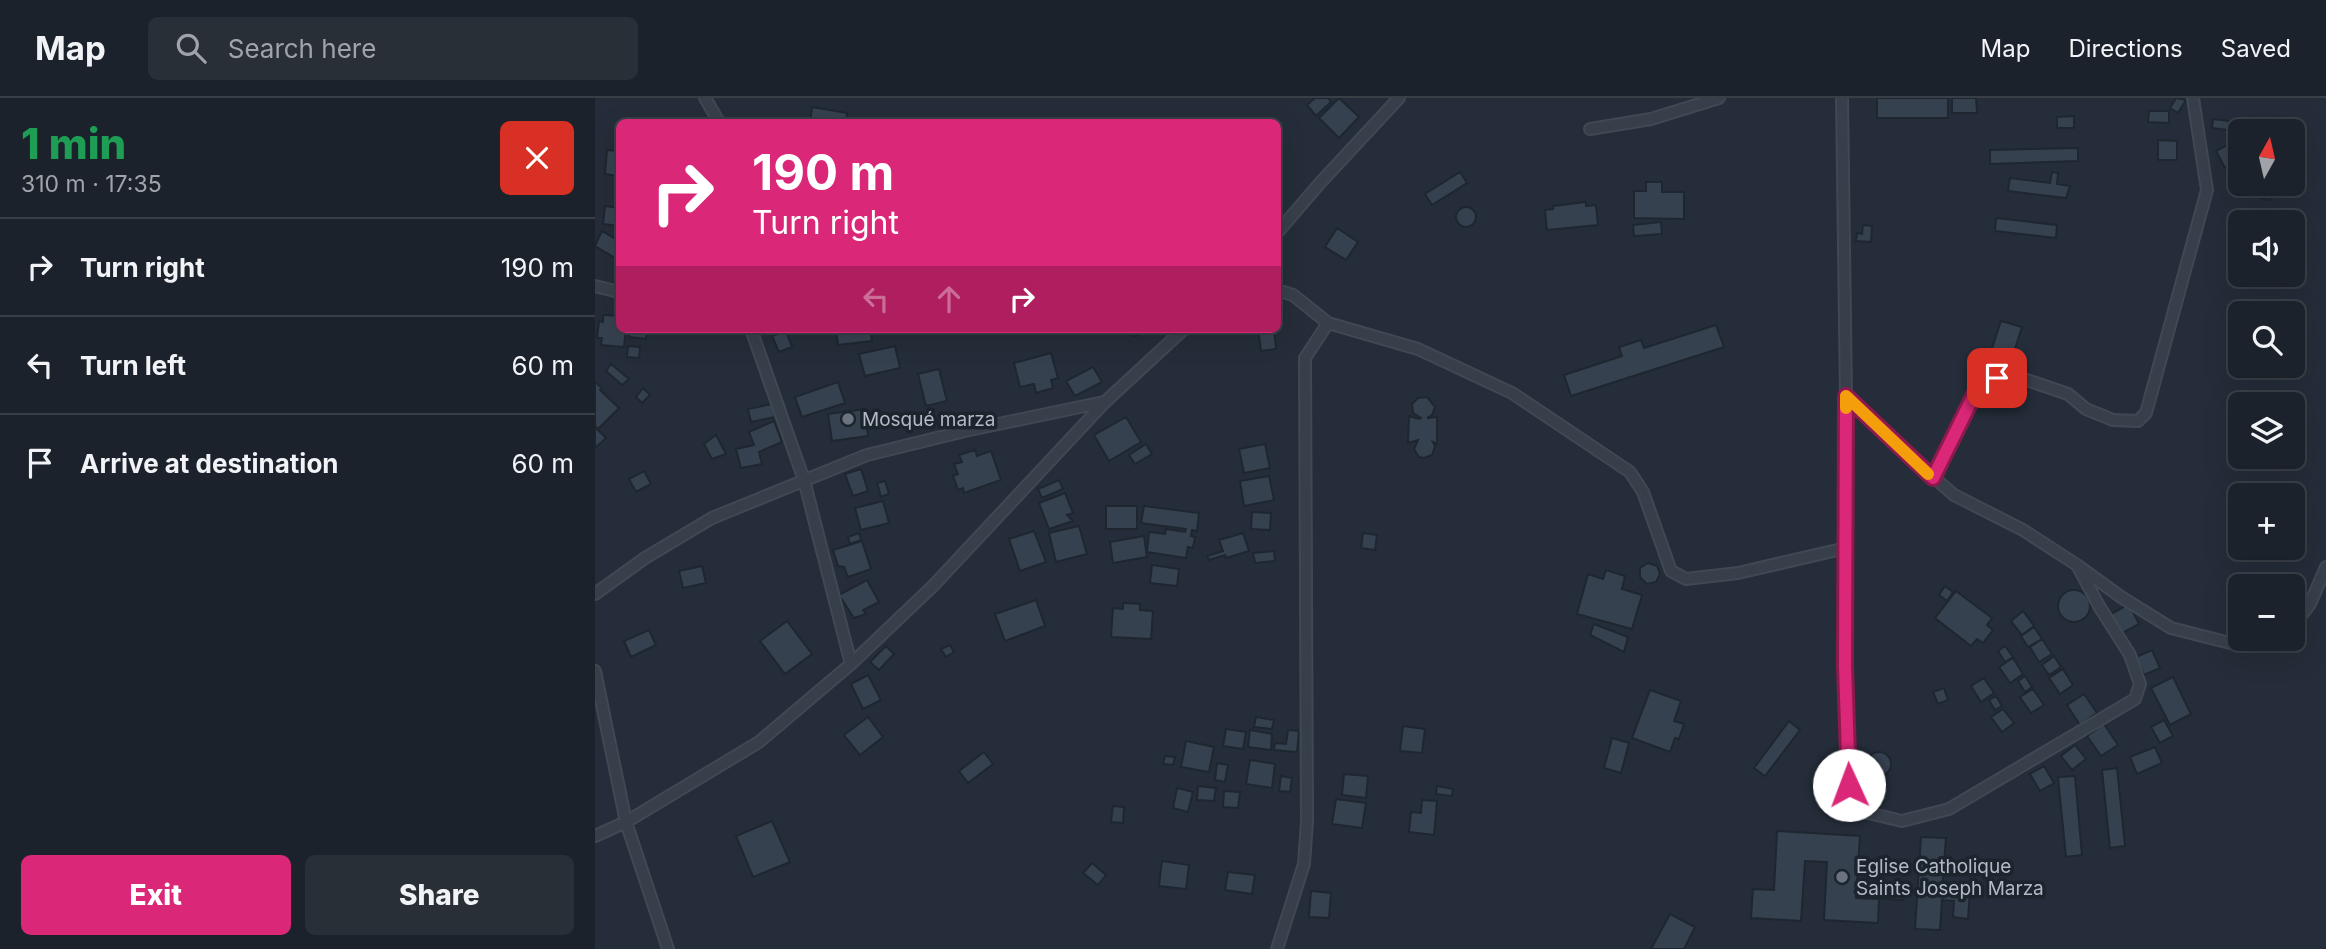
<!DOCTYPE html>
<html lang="en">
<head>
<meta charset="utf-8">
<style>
  body { margin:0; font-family:Inter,sans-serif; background:#282f37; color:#f1f3f6; height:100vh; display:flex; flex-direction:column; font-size:26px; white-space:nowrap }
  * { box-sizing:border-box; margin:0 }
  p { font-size:23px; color:#a0a4a9 }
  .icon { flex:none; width:38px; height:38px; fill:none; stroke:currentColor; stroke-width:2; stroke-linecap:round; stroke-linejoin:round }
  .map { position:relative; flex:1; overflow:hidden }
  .drawer { display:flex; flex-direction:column; background:#1b222b; width:595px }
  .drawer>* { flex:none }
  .top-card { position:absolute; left:21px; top:21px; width:665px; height:214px; border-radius:10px; box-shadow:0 7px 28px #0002,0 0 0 2px #393f47; background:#db2777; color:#fff; overflow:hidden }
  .needle { width:46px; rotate:8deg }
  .controls { position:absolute; left:1633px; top:21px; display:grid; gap:14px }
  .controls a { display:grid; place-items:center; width:77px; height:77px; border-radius:10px; background:#1b222b; box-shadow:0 7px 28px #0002,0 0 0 2px #393f47; font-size:35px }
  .pin { position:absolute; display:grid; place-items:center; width:60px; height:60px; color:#fff; margin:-30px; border-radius:14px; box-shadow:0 4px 10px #0006 }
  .me { position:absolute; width:77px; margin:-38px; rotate:358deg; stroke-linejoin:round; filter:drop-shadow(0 0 5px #0008) }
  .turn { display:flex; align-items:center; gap:24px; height:147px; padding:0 21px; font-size:32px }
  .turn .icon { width:91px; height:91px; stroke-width:2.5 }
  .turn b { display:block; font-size:49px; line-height:60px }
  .lanes { display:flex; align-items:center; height:66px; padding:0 21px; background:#0003; justify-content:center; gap:35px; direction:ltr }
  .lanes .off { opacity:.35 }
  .round { display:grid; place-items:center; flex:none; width:74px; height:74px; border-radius:10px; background:#282f37 }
  .head { display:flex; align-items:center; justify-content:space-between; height:119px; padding:0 21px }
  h1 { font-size:42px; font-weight:800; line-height:52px; color:#1e9e55 }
  .button { display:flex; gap:14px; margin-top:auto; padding:14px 21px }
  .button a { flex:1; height:80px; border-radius:10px; background:#db2777; color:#fff; font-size:28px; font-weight:800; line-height:80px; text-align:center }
  .button a+a { background:#282f37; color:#f1f3f6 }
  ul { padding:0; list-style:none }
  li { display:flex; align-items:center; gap:21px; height:98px; padding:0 21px; border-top:2px solid #393f47 }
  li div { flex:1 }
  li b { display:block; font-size:26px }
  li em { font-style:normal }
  header { display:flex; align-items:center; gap:42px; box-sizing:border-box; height:98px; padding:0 35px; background:#1b222b; border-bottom:2px solid #393f47 }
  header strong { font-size:33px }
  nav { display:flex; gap:38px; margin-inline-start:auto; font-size:24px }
  .search { width:490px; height:63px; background:#282f37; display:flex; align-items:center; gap:18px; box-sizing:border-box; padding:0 24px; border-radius:10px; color:#a0a4a9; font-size:26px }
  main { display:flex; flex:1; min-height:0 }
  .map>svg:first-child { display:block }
  .building { fill:#364150; stroke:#1e2630; stroke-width:2 }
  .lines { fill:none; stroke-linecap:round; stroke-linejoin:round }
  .minor-casing { stroke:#404853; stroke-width:14 }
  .minor { stroke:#373f4a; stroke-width:10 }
  .route-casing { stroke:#8e194d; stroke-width:18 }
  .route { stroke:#db2777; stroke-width:12 }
  .slow { stroke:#f59e0b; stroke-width:12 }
  .worship-dot { fill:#6b7280; stroke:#1c242e; stroke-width:2.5 }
  .labels { text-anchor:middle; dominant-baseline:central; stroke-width:7; stroke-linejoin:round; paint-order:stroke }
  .poi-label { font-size:19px; fill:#b2bac5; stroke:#1c242e; text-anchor:start }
</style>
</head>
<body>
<header>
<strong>Map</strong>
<div class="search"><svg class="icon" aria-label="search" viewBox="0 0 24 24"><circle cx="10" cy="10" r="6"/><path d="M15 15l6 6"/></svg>Search here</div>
<nav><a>Map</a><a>Directions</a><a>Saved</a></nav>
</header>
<main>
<section class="drawer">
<div class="head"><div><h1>1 min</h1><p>310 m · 17:35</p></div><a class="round" style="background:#d93025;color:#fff"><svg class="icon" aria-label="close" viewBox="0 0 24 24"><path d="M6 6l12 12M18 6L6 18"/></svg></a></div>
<ul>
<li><svg class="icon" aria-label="right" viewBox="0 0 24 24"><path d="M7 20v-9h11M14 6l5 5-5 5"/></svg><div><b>Turn right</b></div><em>190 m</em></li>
<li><svg class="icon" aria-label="left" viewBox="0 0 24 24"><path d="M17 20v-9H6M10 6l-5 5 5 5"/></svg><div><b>Turn left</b></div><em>60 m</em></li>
<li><svg class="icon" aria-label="arrive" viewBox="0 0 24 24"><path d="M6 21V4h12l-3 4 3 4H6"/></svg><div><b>Arrive at destination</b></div><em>60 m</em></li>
</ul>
<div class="button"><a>Exit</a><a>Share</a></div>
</section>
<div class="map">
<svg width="1731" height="851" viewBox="0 0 1731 851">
  <rect width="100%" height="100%" fill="#242d39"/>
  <path class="building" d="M720,0H733L736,4L721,18L712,7Z
    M744,0L764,19L744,40L724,20Z
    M1282,0H1353V20H1282Z
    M1357,0H1381L1382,15H1357Z
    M1581,0L1591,2L1583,15L1575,10Z
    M217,9L252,15L251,24H215Z
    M1554,13H1574V25L1553,24Z
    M1479,18V30H1462V19Z
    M1618,21L1634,23L1633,32L1617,30Z
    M1645,40V62L1630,70L1621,53Z
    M1563,42L1582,43V62H1563Z
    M1483,50V63L1395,66V52Z
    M12,52L24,53V78L10,76Z
    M865,74L872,85L837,107L830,96Z
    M1457,74L1463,75L1462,86L1475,88L1471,100L1413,93L1415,80L1455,85Z
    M1051,84H1067V94H1089V121L1039,120V93H1051Z
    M1667,91L1676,92L1675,102L1666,100Z
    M991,104V108L1001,107L1003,127L952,132L950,112L958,111V108Z
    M10,108L24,110V128L8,126Z
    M861 119a10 10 0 1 1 20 0a10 10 0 1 1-20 0Z
    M1401,120L1462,127L1461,140L1400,133Z
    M1066,124L1067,136L1039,138L1038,127Z
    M1268,127L1277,128L1276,144L1261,143L1262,135L1267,136Z
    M742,130L763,144L751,162L730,149Z
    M7,133L24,143V152L20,160L0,148Z
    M8,217L24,218V231H31L29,249L6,247L7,240H2L4,223L8,224Z
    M1406,223L1427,229L1414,269L1393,262Z
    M1121,227L1129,249L976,298L969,277L1027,258L1024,249L1046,242L1049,250Z
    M35,231H52L51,241L34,239Z
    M241,231H275L277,243L243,247Z
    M531,231H549L544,237L540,238L536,237Z
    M663,231H679L681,251L666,253Z
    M191,233L197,249L184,254L177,238Z
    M33,248L45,249L44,260L32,259Z
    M300,248L305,270L270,278L264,256Z
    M456,255L463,280L456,282L458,290L441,295L439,286L425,289L419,265Z
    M16,266L34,281L27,287L11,273Z
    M498,269L507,284L480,298L471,283Z
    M344,271L352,303L331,308L323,276Z
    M0,284L7,290L5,292L24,310L3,331L0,328Z
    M243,284L250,305L207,319L200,299Z
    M48,290L55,297L47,305L41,299Z
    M832,299L840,309L837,317L832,320L842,319V346L838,344L840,348L837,357L829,360L824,359L819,351L823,342L813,345L814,318L824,321L826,320L818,315L817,306L823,300Z
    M177,306L180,319L156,324L153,311Z
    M270,311L273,338L237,343L233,316Z
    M531,319L546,344L514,363L499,337Z
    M179,323L187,344L164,354L167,366L146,370L141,351L159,347L154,334Z
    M1,330L11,340L0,350V331Z
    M121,337L131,356L117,361L109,346Z
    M551,346L557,356L540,366L534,357Z
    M670,346L675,370L649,375L644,351Z
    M380,352L382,358L396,353L406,382L369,395L368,390L363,392L358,378L363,376L359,366L367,364L364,357Z
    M266,371L273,393L258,398L250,376Z
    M49,373L56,386L41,394L34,381Z
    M674,378L679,402L649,408L645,383Z
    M464,382L468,391L447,400L443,391Z
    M290,383L294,396L286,399L282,385Z
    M470,395L478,415L472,417L478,423L454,431L444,405Z
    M288,403L294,425L266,432L260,410Z
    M511,408H542V431H511Z
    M549,408L604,415L602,433L597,432L596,438L600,439L598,450L593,449L591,460L552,454L554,434L570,436L571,431L590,434L591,431L546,425Z
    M657,414L676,415L675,432L656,431Z
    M484,428L492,456L461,464L454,435Z
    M439,433L451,464L425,473L414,441Z
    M264,435L266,442L255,446L253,439Z
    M648,435L654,453L631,460L630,457L614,462L612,458L628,453L624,442Z
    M768,435L782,437L780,452L766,450Z
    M549,438L552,459L518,465L515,444Z
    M267,443L276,471L253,479L249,469L243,468L238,452Z
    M679,453L680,463L660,465L658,455Z
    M1053,465L1062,468L1065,476L1061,484L1052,486L1045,479V470Z
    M557,467L584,471L582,488L555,485Z
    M107,468L111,485L88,490L84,473Z
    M1011,472L1030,478L1027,491L1047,497L1037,531L982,516L993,476L1008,481Z
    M272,482L284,504L268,512L271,516L259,520L244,497Z
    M1350,488L1358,494L1352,503L1344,497Z
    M1463 508a16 16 0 1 1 32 0a16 16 0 1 1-32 0Z
    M1361,493L1397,520L1392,527L1398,532L1388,545L1382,541L1376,548L1340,520Z
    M441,502L450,528L410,543L400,516Z
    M528,505L545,506V512L558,513L556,541L516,539L518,510L528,511Z
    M1534,506L1544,526L1524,537L1514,517Z
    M1428,513L1439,528L1427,537L1416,523Z
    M192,523L217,556L190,576L165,543Z
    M999,526L1033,539L1029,554L995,537Z
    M1439,529L1447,541L1433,549L1426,538Z
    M54,532L61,547L36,559L29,543Z
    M1447,541L1457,556L1444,564L1435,549Z
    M355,547L359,554L351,559L346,551Z
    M291,548L299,556L284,572L275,564Z
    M1410,548L1418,559L1410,564L1403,553Z
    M1557,552L1565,570L1549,577L1541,559Z
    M1459,558L1466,569L1454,577L1447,567Z
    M1418,560L1428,576L1415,585L1404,569Z
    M1468,571L1478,587L1465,596L1454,580Z
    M273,577L286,602L268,611L256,586Z
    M1430,578L1437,589L1430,594L1423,583Z
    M1578,579L1596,616L1575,627L1556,590Z
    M1389,580L1399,595L1386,604L1376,588Z
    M1349,590L1353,602L1343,606L1338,594Z
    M1438,591L1449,607L1436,615L1425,599Z
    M1055,592L1086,603L1079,623L1089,626L1084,641L1080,640L1075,654L1037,640Z
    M1489,596L1502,615L1485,627L1472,607Z
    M1401,598L1407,608L1400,612L1394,602Z
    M1408,611L1419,625L1407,634L1396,619Z
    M273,619L288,639L265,657L249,637Z
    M661,619L679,622L677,631L659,629Z
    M1569,622L1578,638L1565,645L1556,629Z
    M1194,623L1205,632L1170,678L1159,670Z
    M1509,626L1523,647L1506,658L1492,638Z
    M808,628L830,631L827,655L805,653Z
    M631,631L651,634L648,651L628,648Z
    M655,632L677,636L676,652L653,649Z
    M693,632L704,633L702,654L679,652L680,645L691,646Z
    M1017,640L1034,645L1026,675L1009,670Z
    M591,643L619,649L614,674L586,669Z
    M1480,647L1491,661L1477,672L1466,658Z
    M1560,649L1567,665L1542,676L1535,659Z
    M389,654L398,666L373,685L364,673Z
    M1272 666a12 12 0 1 1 24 0a12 12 0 1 1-24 0Z
    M570,658L580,659L578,667L568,666Z
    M655,662L680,666L677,690L651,686Z
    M622,665L633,667L630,684L620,682Z
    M1449,668L1459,685L1445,693L1435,676Z
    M1522,670L1530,748L1515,750L1507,672Z
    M749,676L773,678L771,700L747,697Z
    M686,678L697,680L695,694L684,693Z
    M1480,678L1487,757L1471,759L1463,679Z
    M603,688L621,690L619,703L602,702Z
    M842,688L858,691L857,698L841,696Z
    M582,690L598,694L593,714L578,710Z
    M629,693L645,694L643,710L628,709Z
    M741,701L771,705L767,730L737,726Z
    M827,702L842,703L839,737L814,734L816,714L826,715Z
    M518,708L529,709L528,725L516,724Z
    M177,723L195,764L158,779L141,738Z
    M1182,733L1265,738L1261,800L1284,801L1283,825L1229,822L1232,764L1210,763L1206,823L1156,820L1158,791L1179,792Z
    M1326,739L1351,740L1347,791L1375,793L1373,821L1358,819L1359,803L1347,802L1345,832L1320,831Z
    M567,763L594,767L591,791L564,788Z
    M497,765L511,777L503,787L488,775Z
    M633,774L660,777L657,796L630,792Z
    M1279,788L1310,790L1308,802L1278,800Z
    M716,793L736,795L734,820L714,819Z
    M1075,816L1100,829L1089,851H1056Z"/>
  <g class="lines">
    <g class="minor-casing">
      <path id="minor" d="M110,0L124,24
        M1247,0L1251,298L1250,568L1254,687L1273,715L1307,723L1354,711L1540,601L1545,586L1535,557L1504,508L1482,467
        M995,31L1056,21L1124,0
        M682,135L725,85L804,0
        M0,188L24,194
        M733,225L823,251L917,295L1035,374L1048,394L1076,473L1091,481L1143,475L1251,450
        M156,231L209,382L256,566
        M1251,298L1291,338L1359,397L1428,432L1482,467L1526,499L1576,530L1635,545L1668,541
        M1338,380L1381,293L1402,280L1423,279L1473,296L1491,311L1518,322L1543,323L1551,315L1612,92L1598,0
        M0,496L50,460L117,420L272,357L370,333L509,304
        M1698,528L1715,506L1731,469
        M0,573L31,724L73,851
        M0,738L31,724L164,644L256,566L338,488L510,304L589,231
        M682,851L709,766L712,723L710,260L733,225L698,197L682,192"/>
    </g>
    <use href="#minor" class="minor"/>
  </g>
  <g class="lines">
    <g class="route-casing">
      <path id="route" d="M1254,687L1250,568L1251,298L1338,380L1381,293L1402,280"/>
    </g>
    <use href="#route" class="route"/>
    <path class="slow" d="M1251,310V298L1333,376"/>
  </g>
  <g class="worship-dot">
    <circle cx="253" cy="321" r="7"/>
    <circle cx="1247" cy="779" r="7"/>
  </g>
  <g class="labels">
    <g class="poi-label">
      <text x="267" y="321">Mosqué marza</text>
      <text x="1261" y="768">Eglise Catholique<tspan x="1261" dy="22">Saints Joseph Marza</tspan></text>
    </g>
  </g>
</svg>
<div class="controls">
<a><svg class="needle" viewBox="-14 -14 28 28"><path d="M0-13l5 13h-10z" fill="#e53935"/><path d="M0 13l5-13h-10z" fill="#a0a4a9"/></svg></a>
<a><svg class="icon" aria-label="sound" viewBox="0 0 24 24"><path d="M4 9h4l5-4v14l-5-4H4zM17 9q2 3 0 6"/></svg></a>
<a><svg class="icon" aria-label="search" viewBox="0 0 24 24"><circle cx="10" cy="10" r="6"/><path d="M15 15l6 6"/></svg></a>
<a><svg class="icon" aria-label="layers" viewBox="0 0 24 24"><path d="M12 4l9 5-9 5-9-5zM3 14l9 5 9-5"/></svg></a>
<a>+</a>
<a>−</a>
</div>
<div class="pin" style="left:1402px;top:280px;background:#d93025"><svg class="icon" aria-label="arrive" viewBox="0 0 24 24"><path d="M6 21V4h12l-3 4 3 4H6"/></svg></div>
<svg class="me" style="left:1254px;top:687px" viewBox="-20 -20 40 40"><circle r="19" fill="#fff"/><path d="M0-13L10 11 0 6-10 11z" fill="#db2777"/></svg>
<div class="top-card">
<div class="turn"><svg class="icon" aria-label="right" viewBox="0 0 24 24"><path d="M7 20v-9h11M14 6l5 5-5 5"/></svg><div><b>190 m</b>Turn right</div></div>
<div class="lanes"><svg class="icon off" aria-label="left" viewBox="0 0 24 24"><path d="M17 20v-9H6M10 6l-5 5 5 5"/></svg><svg class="icon off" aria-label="ahead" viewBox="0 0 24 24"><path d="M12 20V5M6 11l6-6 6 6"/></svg><svg class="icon" aria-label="right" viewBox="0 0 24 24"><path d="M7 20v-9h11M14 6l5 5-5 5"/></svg></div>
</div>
</div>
</main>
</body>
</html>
